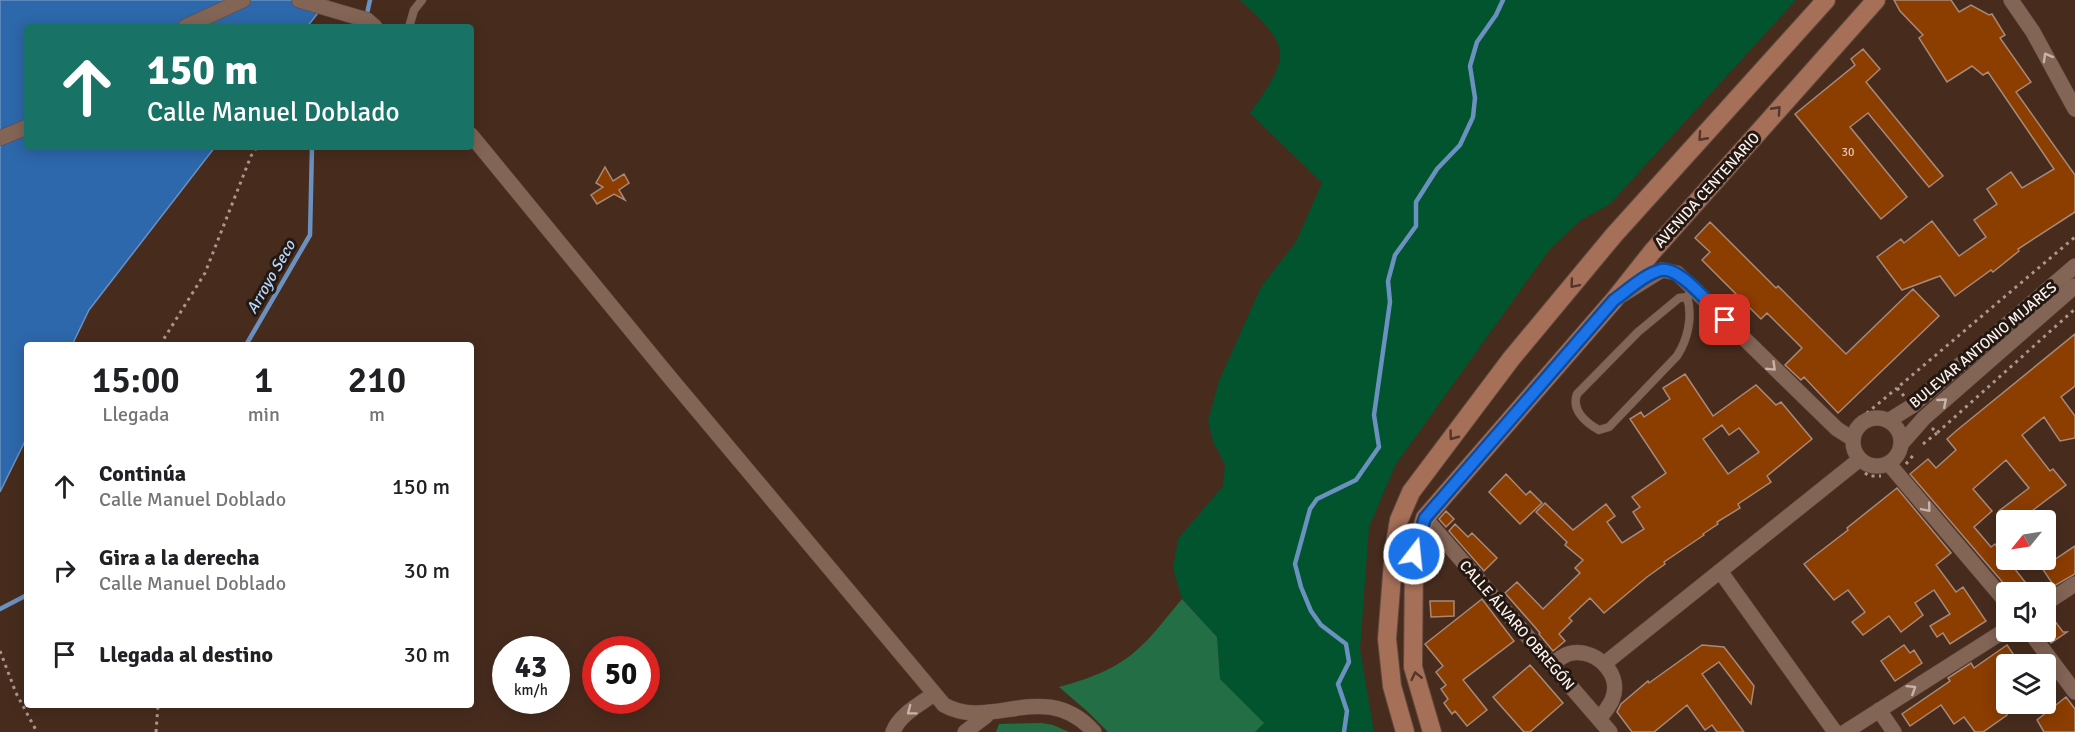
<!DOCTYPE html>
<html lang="es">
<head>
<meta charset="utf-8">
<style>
  body { margin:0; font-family:Signika,sans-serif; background:#f6f6f6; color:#202124; height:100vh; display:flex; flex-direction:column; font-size:22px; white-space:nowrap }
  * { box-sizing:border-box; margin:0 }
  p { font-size:20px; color:#757577 }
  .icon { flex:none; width:33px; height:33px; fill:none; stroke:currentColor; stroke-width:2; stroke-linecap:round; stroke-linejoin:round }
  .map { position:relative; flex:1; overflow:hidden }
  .sheet { position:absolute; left:24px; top:342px; width:450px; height:366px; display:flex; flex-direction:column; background:#fff; border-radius:6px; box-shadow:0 3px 15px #0003 }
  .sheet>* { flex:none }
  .hud { position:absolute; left:24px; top:24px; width:450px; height:126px; border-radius:6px; box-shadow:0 3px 15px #0003; background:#187265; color:#fff; overflow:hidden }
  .needle { width:39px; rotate:240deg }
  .buttons { position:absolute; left:1996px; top:510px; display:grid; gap:12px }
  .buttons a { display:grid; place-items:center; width:60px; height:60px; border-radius:6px; background:#fff; box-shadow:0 3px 15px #0003; font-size:30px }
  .speed { position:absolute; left:492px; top:636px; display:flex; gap:12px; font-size:30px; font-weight:700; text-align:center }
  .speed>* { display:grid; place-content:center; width:78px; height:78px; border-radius:50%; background:#fff; box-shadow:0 3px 15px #0003; line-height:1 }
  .speed small { font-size:15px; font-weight:400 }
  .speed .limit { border:9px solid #d22; background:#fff; color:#111 }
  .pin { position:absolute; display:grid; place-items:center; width:51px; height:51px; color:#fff; margin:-26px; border-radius:12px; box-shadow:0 3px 9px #0006 }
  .me { position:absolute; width:66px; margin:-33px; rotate:16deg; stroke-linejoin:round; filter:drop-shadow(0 0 4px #0008) }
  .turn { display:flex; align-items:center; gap:21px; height:126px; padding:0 24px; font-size:27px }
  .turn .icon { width:78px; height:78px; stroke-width:2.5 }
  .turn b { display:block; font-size:42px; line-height:51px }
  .eta { display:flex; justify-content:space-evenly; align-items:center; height:102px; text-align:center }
  .eta b { font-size:36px; font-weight:600; line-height:42px }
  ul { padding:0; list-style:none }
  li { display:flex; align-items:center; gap:18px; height:84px; padding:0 24px }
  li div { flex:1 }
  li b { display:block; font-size:22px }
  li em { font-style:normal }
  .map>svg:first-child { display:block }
  .green { fill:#01542e }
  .forest { fill:#236e44 }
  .water { fill:#2d68ac; stroke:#6b91c0; stroke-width:1.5 }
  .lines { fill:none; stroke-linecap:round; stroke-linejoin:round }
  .stream { stroke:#6b91c0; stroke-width:4.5 }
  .building { fill:#8c3d00; stroke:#a88978; stroke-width:1.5; fill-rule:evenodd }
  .lane-casing { stroke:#5e493e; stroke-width:9 }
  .street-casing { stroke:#5e493e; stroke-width:16 }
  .secondary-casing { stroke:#5e493e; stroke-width:20 }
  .path { stroke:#aa988f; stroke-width:3; stroke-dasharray:3 4.5; stroke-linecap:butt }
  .lane { stroke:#836556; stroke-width:8 }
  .street { stroke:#836556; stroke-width:15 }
  .secondary { stroke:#a66f58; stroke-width:18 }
  .oneway { stroke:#c6b3a9 }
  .oneway2 { stroke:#52362a }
  .route-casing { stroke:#114b97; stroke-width:15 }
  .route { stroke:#1a73e8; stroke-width:10 }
  .labels { text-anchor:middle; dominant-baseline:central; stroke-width:6; stroke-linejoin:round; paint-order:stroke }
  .number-label { font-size:12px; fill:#e1c5b2 }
  .street-label { font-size:15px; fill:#fdf2ed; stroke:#241812 }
  .water-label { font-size:16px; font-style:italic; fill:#b8d6fc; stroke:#241812 }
</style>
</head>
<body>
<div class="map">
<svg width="2075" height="732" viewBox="0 0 2075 732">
  <rect width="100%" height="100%" fill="#472c1e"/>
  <path class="green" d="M1240,0H1796L1610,204L1581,220L1550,249L1396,464L1369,527L1360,649L1374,732H1255L1263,723L1220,679L1217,637L1182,599L1173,568L1178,539L1223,486L1225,465L1213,441L1208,421L1219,381L1261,287L1296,242L1322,183L1250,113C1260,98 1283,70 1280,51C1278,33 1252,12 1240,0Z"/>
  <path class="forest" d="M1182,599L1217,637L1220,679L1264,723L1255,732H1108L1087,711L1059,687C1088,679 1117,669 1139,648C1155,634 1168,615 1182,599Z
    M1042,723L1053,725L1069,732H996L999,724Z"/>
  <path class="water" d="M0,0H328L307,27H27V147H215L89,310L72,345H27V437L0,492Z"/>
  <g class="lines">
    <path class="stream" d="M364,27L370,0
      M246,345L310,235L312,147
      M0,609L27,595
      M1344,732L1347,711L1338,684L1349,662L1346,644L1321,625L1311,611L1301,587L1295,564L1310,509L1317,499L1356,480L1379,447L1374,415L1390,302L1388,281L1395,255L1416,226V202L1437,169L1460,145L1473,117L1475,98L1470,66L1477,42L1496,15L1503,0"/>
  </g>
  <path class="building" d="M1894,0H1951L1959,12L1971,5L1989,15L1992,14L2005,35L2000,38L2031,82L2016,92L2075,175V212L2018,249L2019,251L1993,272L1991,270L1955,296L1940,276L1902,290L1877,257L1901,239L1904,243L1932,221L1959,256L1986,237L1974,220L1997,204L1987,189L2011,172L2022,188L2054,169L1988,72L1983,75L1972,66L1947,82L1919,38L1923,35L1900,11Z
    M1863,49L1880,69L1866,82L1943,176L1929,187L1868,113L1850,127L1907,197L1881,219L1795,114L1855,65L1851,59Z
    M605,167L613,181L624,174L629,183L619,190L625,200L614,194L597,204L591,195L603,187L596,183Z
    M1710,222L1776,288L1778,286L1846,354L1913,289L1939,316L1838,413L1804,377L1801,380L1785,365L1802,348L1767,313L1761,319L1702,260L1710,252L1695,238Z
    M2075,334V386L2061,397L2075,416V438L2060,441L2044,417L2022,435L2050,471L2053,469L2066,485L2020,520H2006L1999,511L2029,488L2006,460L1973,489L1992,511L1974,527L1991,547L1995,544L2033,592H2011L1910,474L1928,459L1936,468L1956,450L1947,439L1956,431Z
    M1685,374L1713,416L1756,385L1776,405L1781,402L1812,439L1767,476L1771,482L1738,504L1740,508L1717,522L1718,524L1703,534L1704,535L1664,562L1665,564L1647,577L1604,613L1590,598L1569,618L1572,621L1559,634L1565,641L1553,651L1539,634L1540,633L1505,593L1517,582L1543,609L1580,573L1575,568L1583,560L1565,545L1567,542L1536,512L1545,503L1573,530L1606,504L1615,516L1607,522L1622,543L1644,529L1633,512L1640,507L1632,497L1666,473L1630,419L1641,412L1644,417L1670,399L1663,388ZM1722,425L1729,435L1739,428L1759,452L1728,474L1703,439Z
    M1506,474L1526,495L1530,491L1542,503L1520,524L1489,492Z
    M1897,488L1951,553L1936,565L1956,592L1963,587L1986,621L1950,644L1943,633L1937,637L1930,626L1950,614L1934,590L1915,603L1923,615L1901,632L1889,616L1863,635L1852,622L1865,612L1848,590L1834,600L1804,564L1848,530L1847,528Z
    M1446,511L1454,519L1446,527L1439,519Z
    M1455,524L1468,537L1472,533L1497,558L1484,571L1449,531Z
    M2075,546V574L2054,586L2042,568Z
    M1482,599L1514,641L1463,680L1487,710L1467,726L1455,711L1452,714L1444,703L1448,699L1441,689L1446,685L1436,672L1443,666L1425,644Z
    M1430,601H1454V616L1431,617Z
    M2048,612L2063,632H2067L2051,643L2042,632H2046V613Z
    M1702,645L1724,647L1754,686L1751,704L1719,662L1702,674L1744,732H1717L1712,725L1705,730L1687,705L1654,732H1632L1617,712L1621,704L1648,681L1649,683Z
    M1904,645L1910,653L1914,650L1922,663L1895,681L1881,661Z
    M2007,645L2020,664H2007V715L1983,732H1975L1964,717L1954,724L1941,705L1910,726L1902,714L1950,681L1948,678L1971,663L1974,668Z
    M1530,665L1563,703L1530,732H1524L1493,697Z
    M2066,697L2075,709V732H2044L2037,720Z"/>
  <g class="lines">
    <g class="lane-casing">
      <path id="lane" d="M409,27L414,10L422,0
        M1687,297C1693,316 1688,339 1677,356L1609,427L1599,430C1586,423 1571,410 1577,394L1638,332L1679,298L1687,297L1694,288"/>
    </g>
    <g class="street-casing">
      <path id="street" d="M299,0L367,20L375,27
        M2011,0L2033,32L2075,109
        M185,27L243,0
        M471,135L667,374L944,705C992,732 1045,677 1094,732
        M0,138L27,127
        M1622,295L1662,270L1677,273L1837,429L1853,439
        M1853 442a24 24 0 1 1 48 0a24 24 0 1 1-48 0Z
        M1888,421L1912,406L2075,266
        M1902,443L1924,418L2075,286
        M1889,464L2007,603
        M1425,518L1610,732
        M1720,571L1835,732
        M2046,603L2075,584
        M2030,632L2075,692
        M1552,664C1558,660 1564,654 1572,653C1597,649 1623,675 1612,700C1609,707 1604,713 1599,719
        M1604,664L1860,459
        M1879,710L1894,732
        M893,732C899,715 920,704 934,694
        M965,732L986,716
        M1845,732L2007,629"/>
    </g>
    <g class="secondary-casing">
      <path id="secondary" d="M1405,732L1392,686L1387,639L1394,549L1399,520L1411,492L1511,359L1614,235L1826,0
        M1432,732L1413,667L1414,554L1425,518L1614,300L1652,252L1876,0"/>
    </g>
    <path class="path" d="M160,345L205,273L251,156L257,147
      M1904,396L1897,388L2075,237
      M1855,423L1897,388
      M1932,428L1937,433L2075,309
      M1923,444L1937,433
      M1906,464L1915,453
      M1865,473L1869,476H1881
      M0,651L16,693L37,732
      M156,732L158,705"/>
    <use href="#lane" class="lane"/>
    <use href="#street" class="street"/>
    <use href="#secondary" class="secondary"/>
  </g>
  <defs><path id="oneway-chevron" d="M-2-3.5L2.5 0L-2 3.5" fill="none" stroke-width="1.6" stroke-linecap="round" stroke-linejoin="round" transform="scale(1.5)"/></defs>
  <g class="oneway">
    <use href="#oneway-chevron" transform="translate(2047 57) rotate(-119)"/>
    <use href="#oneway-chevron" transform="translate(1772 367) rotate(44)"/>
    <use href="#oneway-chevron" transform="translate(1943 402) rotate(-41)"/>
    <use href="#oneway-chevron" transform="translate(1927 508) rotate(50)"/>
    <use href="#oneway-chevron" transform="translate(1912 689) rotate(-32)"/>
    <use href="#oneway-chevron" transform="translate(911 711) rotate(143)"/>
  </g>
  <g class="oneway2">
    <use href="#oneway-chevron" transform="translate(1777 110) rotate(-48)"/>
    <use href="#oneway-chevron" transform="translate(1702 137) rotate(132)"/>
    <use href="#oneway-chevron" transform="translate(1574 284) rotate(130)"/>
    <use href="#oneway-chevron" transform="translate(1453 436) rotate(127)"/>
    <use href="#oneway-chevron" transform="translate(1416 676) rotate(-103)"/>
  </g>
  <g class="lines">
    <g class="route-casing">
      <path id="route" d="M1414,554L1425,518L1614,300C1628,290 1645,274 1661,270C1680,266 1713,308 1725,320"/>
    </g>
    <use href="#route" class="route"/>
  </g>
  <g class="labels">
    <g class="number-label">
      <text x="1848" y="152">30</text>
    </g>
    <g class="street-label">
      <text transform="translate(1707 190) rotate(-48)">AVENIDA CENTENARIO</text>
      <text transform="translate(1983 345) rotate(-40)">BULEVAR ANTONIO MIJARES</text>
      <text transform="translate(1517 625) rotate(49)">CALLE ÁLVARO OBREGÓN</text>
    </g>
    <g class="water-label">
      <text transform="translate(271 277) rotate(-60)">Arroyo Seco</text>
    </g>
  </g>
</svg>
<div class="buttons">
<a><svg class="needle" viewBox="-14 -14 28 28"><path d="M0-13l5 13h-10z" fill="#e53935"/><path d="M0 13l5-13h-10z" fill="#757577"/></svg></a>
<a><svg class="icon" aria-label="sound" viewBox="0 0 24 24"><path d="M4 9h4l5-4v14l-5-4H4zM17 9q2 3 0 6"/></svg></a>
<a><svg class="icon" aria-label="layers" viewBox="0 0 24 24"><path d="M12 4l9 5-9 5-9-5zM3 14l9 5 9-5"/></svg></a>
</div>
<div class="speed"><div>43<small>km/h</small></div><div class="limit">50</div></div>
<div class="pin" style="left:1725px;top:320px;background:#d93025"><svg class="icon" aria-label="arrive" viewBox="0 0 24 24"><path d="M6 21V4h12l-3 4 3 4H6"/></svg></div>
<svg class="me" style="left:1414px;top:554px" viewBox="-20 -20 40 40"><circle r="17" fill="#1a73e8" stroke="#fff" stroke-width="3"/><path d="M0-11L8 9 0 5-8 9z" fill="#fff"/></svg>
<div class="hud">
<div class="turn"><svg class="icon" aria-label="ahead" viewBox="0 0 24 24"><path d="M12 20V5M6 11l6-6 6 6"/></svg><div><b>150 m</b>Calle Manuel Doblado</div></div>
</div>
<section class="sheet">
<div class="eta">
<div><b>15:00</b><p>Llegada</p></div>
<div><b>1</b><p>min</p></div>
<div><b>210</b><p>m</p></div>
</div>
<ul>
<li><svg class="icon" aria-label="ahead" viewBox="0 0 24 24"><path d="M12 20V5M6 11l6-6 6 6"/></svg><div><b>Continúa</b><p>Calle Manuel Doblado</p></div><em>150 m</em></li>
<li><svg class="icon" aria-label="right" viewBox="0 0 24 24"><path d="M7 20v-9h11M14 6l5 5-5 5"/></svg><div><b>Gira a la derecha</b><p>Calle Manuel Doblado</p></div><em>30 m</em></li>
<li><svg class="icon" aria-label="arrive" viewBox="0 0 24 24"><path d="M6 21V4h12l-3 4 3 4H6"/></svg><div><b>Llegada al destino</b></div><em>30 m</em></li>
</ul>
</section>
</div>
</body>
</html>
